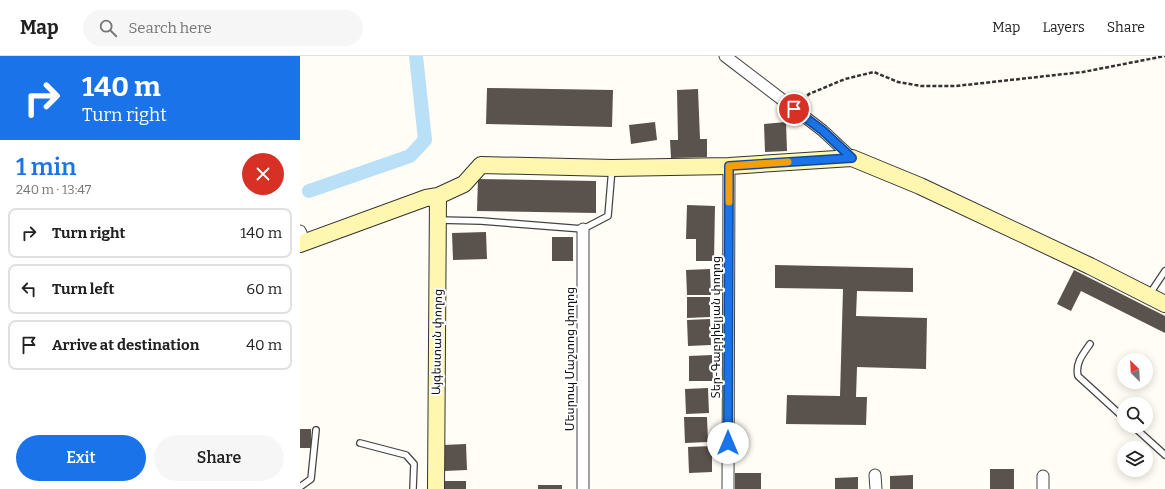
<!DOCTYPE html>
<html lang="en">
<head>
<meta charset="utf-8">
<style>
  body { margin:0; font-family:Bitter,"Noto Sans Armenian",serif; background:#f6f6f6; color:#222; height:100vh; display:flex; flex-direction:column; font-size:15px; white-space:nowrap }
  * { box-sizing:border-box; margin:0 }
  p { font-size:13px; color:#767676 }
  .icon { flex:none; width:22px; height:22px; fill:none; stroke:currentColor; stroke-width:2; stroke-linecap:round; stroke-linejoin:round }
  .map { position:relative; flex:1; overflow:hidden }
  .drawer { display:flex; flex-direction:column; background:#fff; width:300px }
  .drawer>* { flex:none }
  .hud { background:#1a73e8; color:#fff; overflow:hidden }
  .needle { width:26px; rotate:336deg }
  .fabs { position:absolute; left:817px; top:297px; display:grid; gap:8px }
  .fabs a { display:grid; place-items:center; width:36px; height:36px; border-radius:50%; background:#fff; box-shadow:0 2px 10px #0003; font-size:20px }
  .pin { position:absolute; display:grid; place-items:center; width:34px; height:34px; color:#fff; margin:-17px; border:2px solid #fff; border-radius:50%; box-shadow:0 1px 4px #0007 }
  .me { position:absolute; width:44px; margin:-22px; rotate:0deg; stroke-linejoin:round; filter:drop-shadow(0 0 3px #0008) }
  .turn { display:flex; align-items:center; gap:14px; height:84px; padding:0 16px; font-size:18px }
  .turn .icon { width:52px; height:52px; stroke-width:2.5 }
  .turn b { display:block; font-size:28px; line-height:34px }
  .round { display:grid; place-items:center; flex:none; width:42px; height:42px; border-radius:21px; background:#f6f6f6 }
  .head { display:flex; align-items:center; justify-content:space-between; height:68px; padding:0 16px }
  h1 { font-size:24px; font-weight:600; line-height:30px; color:#1a73e8 }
  .primary-button { display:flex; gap:8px; margin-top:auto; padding:8px 16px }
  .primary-button a { flex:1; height:46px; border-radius:24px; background:#1a73e8; color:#fff; font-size:16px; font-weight:600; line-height:46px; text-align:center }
  .primary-button a+a { background:#f6f6f6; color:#222 }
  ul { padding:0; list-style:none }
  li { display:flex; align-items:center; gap:12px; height:50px; margin:0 8px 6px; padding:0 8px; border:2px solid #e0e0e0; border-radius:8px }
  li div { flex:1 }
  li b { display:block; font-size:15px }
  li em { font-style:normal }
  header { display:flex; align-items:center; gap:24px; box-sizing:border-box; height:56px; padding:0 20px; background:#fff; border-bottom:1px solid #e0e0e0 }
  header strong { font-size:19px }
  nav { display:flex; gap:22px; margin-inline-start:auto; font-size:14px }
  .search { width:280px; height:36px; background:#f6f6f6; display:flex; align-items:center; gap:10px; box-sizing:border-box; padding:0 14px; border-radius:22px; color:#767676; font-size:15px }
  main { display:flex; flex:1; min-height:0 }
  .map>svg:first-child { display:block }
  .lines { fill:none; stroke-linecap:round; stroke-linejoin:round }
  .canal { stroke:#b9e0f7; stroke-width:14 }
  .building { fill:#5a524d }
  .lane-casing { stroke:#444; stroke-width:8 }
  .street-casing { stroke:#444; stroke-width:13 }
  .secondary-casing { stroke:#333; stroke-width:18 }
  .path { stroke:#333; stroke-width:2.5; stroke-dasharray:4 2; stroke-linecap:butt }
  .lane { stroke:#fff; stroke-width:5.5 }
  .street { stroke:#fff; stroke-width:11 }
  .secondary { stroke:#fff6b0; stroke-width:16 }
  .route-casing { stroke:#114b97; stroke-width:10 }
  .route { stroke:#1a73e8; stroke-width:7 }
  .slow { stroke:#f59e0b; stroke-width:7 }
  .labels { text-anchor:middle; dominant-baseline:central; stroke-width:4; stroke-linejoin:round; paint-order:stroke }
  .street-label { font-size:12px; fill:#111; stroke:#fff }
</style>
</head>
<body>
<header>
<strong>Map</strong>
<div class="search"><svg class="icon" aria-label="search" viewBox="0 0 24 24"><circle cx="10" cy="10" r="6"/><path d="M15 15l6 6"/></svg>Search here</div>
<nav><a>Map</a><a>Layers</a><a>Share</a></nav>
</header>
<main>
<section class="drawer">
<div class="hud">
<div class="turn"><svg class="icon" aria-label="right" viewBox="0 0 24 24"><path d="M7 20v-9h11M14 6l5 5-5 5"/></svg><div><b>140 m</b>Turn right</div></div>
</div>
<div class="head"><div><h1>1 min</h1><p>240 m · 13:47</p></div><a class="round" style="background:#d93025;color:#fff"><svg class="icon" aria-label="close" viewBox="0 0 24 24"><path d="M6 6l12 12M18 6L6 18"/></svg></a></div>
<ul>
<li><svg class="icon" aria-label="right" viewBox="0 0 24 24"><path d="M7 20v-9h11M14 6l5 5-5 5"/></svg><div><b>Turn right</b></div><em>140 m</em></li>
<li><svg class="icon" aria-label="left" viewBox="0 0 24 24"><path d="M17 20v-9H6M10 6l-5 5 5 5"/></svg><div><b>Turn left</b></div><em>60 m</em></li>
<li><svg class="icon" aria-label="arrive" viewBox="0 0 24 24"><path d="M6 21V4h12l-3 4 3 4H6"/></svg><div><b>Arrive at destination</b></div><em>40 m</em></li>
</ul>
<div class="primary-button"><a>Exit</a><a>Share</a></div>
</section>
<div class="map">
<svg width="865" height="433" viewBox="0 0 865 433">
  <rect width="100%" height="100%" fill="#fffdf5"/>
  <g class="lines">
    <path class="canal" d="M9,135L110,100L125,84L116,0"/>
  </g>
  <path class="building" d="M187,32L313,34L312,71L186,68Z
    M398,33L400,83H407V101L371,102L370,84H378L377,34Z
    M355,66L357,84L331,88L329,69Z
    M486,66L487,95L465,96L464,68Z
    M178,123L296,125V157L177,155Z
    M387,149L415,150L414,205H396V183H386Z
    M186,176L187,203L153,204L152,177Z
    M252,181H273V205H252Z
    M475,209L613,212V236L557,235L556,260L627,262L626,313L557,311L556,341H567L566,369L486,368L487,339L540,340L543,233L475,232Z
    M410,213L411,239H387L386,214Z
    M774,214L865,260V277L781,235L771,255L757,248Z
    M387,241H410V261L387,262Z
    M410,263L411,289L388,290L387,264Z
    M412,299L413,325H389V300Z
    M408,332L409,357L386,358L385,333Z
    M384,361H407L408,386L385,387Z
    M0,373H11V392H0Z
    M166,388L167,414L144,415L143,389Z
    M412,390V416L389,417L388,391Z
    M690,413H714V433H690Z
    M435,417H461V433H435Z
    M613,419V433H590V420Z
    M558,421V433H535V422Z
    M143,425H166V433H143Z
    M238,429H262V433H238Z"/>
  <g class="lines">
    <g class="lane-casing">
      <path id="lane" d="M138,164L181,165L283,173L308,160L312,112
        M849,239L865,215
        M790,288C783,298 775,307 778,320L824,362
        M833,370L865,399
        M60,387L106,399L114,408L113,433
        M0,431L11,423L16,374"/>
    </g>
    <g class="street-casing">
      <path id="street" d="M425,0L522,74L552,102
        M283,173V433
        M0,175L5,186
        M575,419L576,433
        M428,433L429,110
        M743,433V420"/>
    </g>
    <g class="secondary-casing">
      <path id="secondary" d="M0,188L126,142L138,140L164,128L181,109L312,112L429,110L552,102L620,130L790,210L865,248
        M136,433L138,140"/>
    </g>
    <path class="path" d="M503,44L509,38L545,23L574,16L598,26L621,30H656L783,16L865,0"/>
    <use href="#lane" class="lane"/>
    <use href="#street" class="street"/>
    <use href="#secondary" class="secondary"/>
  </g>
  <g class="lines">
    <g class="route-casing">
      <path id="route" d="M428,387L429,110L552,102L522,74L494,53"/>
    </g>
    <use href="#route" class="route"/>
    <path class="slow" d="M429,146V110L488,106"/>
  </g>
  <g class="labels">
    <g class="street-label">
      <text transform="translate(416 271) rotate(-90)">Տեր-Գաբրիելյան փողոց</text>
      <text transform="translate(137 286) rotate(-89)">Այգեստան փողոց</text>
      <text transform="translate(270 303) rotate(-90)">Մեսրոպ Մաշտոց փողոց</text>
    </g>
  </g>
</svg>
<div class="fabs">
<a><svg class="needle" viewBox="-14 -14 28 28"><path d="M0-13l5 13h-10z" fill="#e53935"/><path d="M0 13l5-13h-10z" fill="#767676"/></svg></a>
<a><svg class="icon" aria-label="search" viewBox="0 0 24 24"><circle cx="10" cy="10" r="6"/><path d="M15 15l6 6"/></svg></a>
<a><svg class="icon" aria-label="layers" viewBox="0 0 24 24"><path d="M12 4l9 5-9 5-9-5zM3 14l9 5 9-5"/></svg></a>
</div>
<div class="pin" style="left:494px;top:53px;background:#d93025"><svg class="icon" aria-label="arrive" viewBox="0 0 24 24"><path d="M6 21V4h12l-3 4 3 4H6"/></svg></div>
<svg class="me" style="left:428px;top:387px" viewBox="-20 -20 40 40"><circle r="19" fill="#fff"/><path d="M0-13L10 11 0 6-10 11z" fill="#1a73e8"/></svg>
</div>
</main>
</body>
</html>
